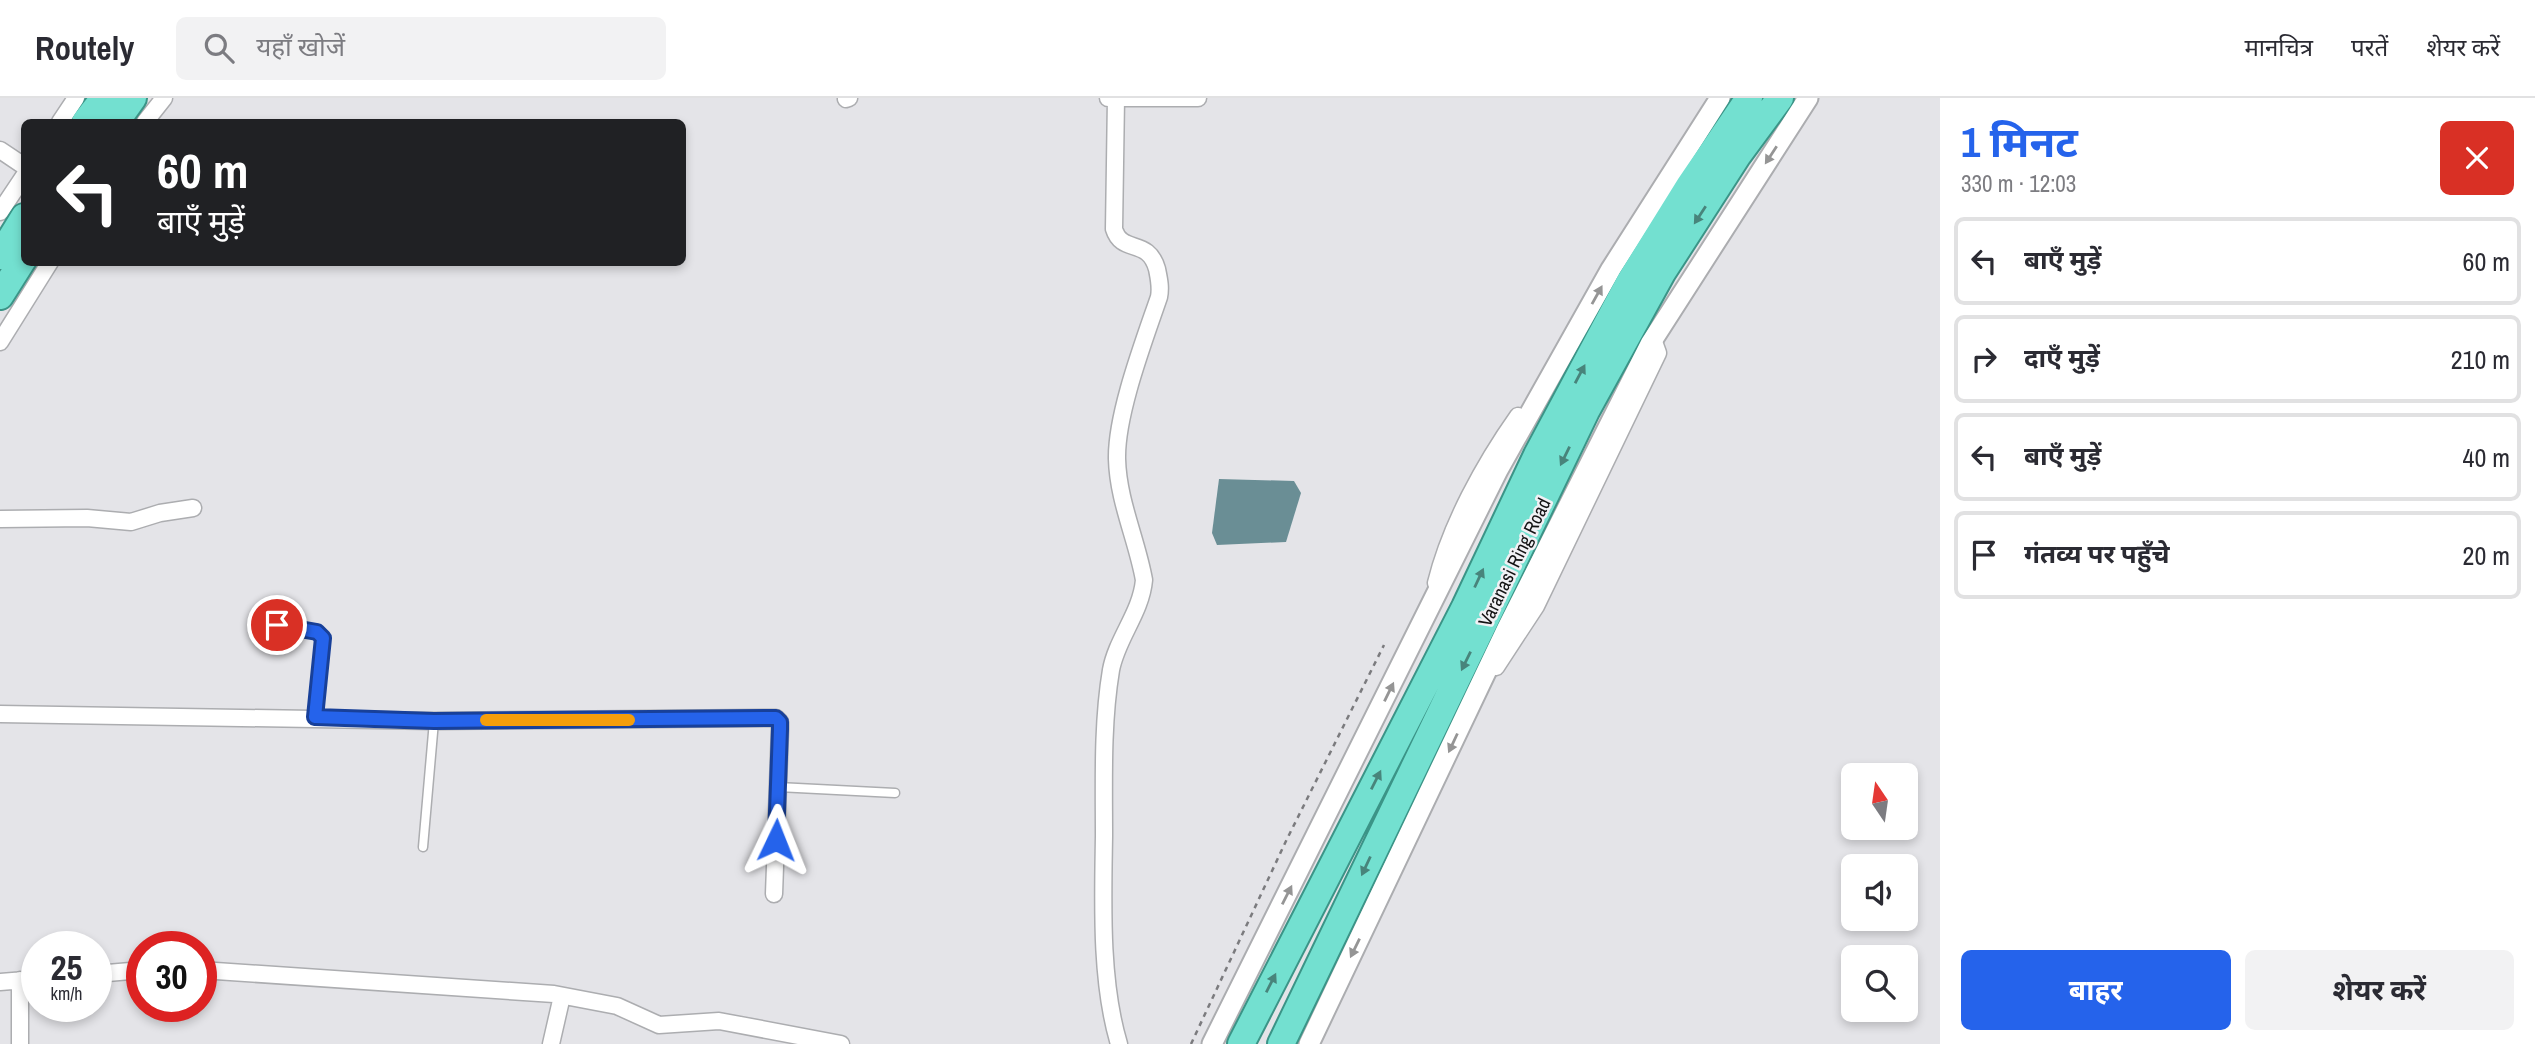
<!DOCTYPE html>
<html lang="hi">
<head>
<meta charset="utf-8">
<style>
  body { margin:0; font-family:"Archivo Narrow","Noto Sans Devanagari",sans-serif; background:#f2f2f3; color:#2b2b33; height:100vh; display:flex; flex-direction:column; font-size:26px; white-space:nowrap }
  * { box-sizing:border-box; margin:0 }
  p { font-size:23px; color:#7c7c81 }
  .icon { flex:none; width:38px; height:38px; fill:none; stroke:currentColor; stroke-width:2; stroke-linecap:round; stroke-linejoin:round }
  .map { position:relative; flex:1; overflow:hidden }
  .drawer { display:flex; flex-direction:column; background:#fff; width:595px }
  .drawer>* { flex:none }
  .guide { position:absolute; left:21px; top:21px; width:665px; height:147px; border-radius:10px; box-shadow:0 4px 10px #0003; background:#202124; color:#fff; overflow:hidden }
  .needle { width:46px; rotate:347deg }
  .tools { position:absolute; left:1841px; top:665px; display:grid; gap:14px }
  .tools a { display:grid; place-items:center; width:77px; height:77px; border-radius:10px; background:#fff; box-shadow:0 4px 10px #0003; font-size:35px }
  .speed { position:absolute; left:21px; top:833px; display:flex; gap:14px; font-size:35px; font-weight:700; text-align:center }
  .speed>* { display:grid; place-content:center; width:91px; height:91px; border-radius:50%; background:#fff; box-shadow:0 4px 10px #0003; line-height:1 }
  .speed small { font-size:18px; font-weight:400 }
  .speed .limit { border:10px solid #d22; background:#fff; color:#111 }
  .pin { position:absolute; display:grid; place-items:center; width:60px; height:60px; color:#fff; margin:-30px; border:4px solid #fff; border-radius:50%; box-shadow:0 2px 7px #0007 }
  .me { position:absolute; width:77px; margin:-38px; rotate:2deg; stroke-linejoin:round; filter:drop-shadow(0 0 5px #0008) }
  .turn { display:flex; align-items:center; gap:24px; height:147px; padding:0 21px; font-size:32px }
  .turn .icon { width:91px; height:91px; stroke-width:2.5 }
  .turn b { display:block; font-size:49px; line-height:60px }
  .round { display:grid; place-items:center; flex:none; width:74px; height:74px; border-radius:10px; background:#f2f2f3 }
  .overview { display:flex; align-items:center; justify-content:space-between; height:119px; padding:0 21px }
  h1 { font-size:42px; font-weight:700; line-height:52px; color:#2563eb }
  .primary-button { display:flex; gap:14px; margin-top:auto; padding:14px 21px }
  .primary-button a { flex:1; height:80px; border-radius:10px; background:#2563eb; color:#fff; font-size:28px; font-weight:700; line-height:80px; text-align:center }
  .primary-button a+a { background:#f2f2f3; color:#2b2b33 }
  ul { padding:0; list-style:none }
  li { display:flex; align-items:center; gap:21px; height:88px; margin:0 14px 10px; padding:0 7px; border:4px solid #e1e1e2; border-radius:10px }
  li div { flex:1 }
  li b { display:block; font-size:26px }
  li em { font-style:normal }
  header { display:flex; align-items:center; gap:42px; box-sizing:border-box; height:98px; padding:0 35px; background:#fff; border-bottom:2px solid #e1e1e2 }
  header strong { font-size:33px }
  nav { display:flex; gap:38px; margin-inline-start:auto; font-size:24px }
  .search { width:490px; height:63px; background:#f2f2f3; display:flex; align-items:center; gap:18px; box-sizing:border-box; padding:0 24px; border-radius:10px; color:#7c7c81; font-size:26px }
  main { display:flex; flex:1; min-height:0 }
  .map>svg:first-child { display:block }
  .water { fill:#6a8e95 }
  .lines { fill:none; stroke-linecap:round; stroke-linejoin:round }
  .service-casing { stroke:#acadb0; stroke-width:11 }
  .minor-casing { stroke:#acadb0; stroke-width:19 }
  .tertiary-casing { stroke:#acadb0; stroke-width:23 }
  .trunk-casing { stroke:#3b9487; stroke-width:30 }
  .path { stroke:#7b7b7e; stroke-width:2.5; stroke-dasharray:5 5; stroke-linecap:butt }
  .service { stroke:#fff; stroke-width:8 }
  .minor { stroke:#fff; stroke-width:16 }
  .tertiary { stroke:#fff; stroke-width:19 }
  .trunk { stroke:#73e0d0; stroke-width:26 }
  .oneway { fill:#959595 }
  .oneway2 { fill:#48847b }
  .route-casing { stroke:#184099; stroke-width:18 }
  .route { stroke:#2563eb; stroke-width:12 }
  .slow { stroke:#f59e0b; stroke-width:12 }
  .labels { text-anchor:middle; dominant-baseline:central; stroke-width:5; stroke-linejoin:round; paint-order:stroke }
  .street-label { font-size:19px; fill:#131314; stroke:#f1f1f5 }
</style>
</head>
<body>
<header>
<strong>Routely</strong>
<div class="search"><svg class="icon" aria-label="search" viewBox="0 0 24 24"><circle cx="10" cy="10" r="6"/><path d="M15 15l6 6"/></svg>यहाँ खोजें</div>
<nav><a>मानचित्र</a><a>परतें</a><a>शेयर करें</a></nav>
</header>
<main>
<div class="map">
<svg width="1940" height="946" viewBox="0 0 1940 946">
  <rect width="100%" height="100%" fill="#e4e4e8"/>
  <path class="water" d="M1219,381L1294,383L1301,395L1286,444L1217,447L1212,435Z"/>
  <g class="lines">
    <g class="service-casing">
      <path id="service" d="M277,527L317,534L323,540L315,619
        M778,689L895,695
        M423,749L434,623"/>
    </g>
    <g class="minor-casing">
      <path id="minor" d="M1108,0H1198
        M1116,0L1114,131C1122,157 1148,139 1157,171C1159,181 1161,189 1159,199C1144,243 1116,316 1117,361C1118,403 1137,442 1144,482C1141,515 1117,540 1111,572C1102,626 1104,683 1104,738C1103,804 1100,883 1119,946
        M846,1L849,0
        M60,24L76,0
        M145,24L164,0
        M0,52L24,68
        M0,114L24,78
        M0,244L50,164
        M0,421L87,420L131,424L160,415L193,410
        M1436,485C1450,428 1484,366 1518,318
        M1496,569L1536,508L1658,255L1653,241
        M0,616L434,623L776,620L780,624V631L774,796
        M201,872L554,896L617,908L659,927L719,923L841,946
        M96,876L142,872
        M0,884L37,881
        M20,946V882
        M551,946L562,898"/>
    </g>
    <g class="tertiary-casing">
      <path id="tertiary" d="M1212,946L1498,372L1611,171L1720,0
        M1309,946L1506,532L1650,246L1808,0"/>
    </g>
    <g class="trunk-casing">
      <path id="trunk" d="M85,24L104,0
        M116,24L133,0
        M0,158L24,119
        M0,198L24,160
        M1241,946L1465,509L1537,357L1630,183L1689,88L1749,0
        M1281,946L1586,313L1662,175L1738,57L1780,0"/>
    </g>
    <path class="path" d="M1191,946L1286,743L1384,547"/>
    <use href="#service" class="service"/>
    <use href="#minor" class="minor"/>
    <use href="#tertiary" class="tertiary"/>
    <use href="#trunk" class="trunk"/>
  </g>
  <defs><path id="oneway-solid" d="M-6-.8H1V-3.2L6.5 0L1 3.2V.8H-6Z" transform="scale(1.75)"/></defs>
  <g class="oneway">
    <use href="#oneway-solid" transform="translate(1771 57) rotate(123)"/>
    <use href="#oneway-solid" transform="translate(1597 197) rotate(-61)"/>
    <use href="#oneway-solid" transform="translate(1389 594) rotate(-64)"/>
    <use href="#oneway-solid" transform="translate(1453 645) rotate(115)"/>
    <use href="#oneway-solid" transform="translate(1287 797) rotate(-63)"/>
    <use href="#oneway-solid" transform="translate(1355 850) rotate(116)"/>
  </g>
  <g class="oneway2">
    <use href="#oneway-solid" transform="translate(1700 117) rotate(123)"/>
    <use href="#oneway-solid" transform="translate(1580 276) rotate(-62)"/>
    <use href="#oneway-solid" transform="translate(1565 358) rotate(116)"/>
    <use href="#oneway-solid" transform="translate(1479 480) rotate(-65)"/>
    <use href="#oneway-solid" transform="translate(1466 563) rotate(116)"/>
    <use href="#oneway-solid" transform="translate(1376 682) rotate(-63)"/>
    <use href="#oneway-solid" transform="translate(1366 768) rotate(115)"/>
    <use href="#oneway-solid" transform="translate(1271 885) rotate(-63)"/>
  </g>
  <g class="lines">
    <g class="route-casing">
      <path id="route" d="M277,527L317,534L323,540L315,619L434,623L776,620L780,624V631L776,742"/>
    </g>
    <use href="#route" class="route"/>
    <path class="slow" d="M486,622H629"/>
  </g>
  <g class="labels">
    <g class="street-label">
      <text transform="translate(1514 464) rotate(-64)">Varanasi Ring Road</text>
    </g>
  </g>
</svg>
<div class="tools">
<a><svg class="needle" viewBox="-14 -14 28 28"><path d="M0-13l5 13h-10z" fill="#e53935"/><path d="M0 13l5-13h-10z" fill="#7c7c81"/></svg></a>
<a><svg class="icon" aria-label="sound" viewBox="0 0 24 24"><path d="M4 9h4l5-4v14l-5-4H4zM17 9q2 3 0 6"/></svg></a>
<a><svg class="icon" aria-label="search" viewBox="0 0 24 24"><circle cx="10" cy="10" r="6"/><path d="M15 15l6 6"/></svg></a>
</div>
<div class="speed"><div>25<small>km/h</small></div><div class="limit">30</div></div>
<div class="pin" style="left:277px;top:527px;background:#d93025"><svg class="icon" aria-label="arrive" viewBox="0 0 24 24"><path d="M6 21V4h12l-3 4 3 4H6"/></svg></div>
<svg class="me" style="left:776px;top:742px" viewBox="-20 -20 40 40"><path d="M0-17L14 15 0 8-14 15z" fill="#2563eb" stroke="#fff" stroke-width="4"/></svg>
<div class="guide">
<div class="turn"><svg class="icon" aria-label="left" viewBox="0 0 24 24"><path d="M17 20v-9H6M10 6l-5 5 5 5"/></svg><div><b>60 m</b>बाएँ मुड़ें</div></div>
</div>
</div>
<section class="drawer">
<div class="overview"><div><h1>1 मिनट</h1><p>330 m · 12:03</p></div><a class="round" style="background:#d93025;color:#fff"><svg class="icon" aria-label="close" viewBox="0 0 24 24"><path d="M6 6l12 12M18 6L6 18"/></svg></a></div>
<ul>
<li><svg class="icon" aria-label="left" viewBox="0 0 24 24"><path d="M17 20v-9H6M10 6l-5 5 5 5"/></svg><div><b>बाएँ मुड़ें</b></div><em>60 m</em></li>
<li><svg class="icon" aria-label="right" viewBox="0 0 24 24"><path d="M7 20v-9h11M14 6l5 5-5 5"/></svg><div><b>दाएँ मुड़ें</b></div><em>210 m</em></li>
<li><svg class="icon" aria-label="left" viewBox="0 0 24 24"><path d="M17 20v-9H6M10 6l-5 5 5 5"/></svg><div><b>बाएँ मुड़ें</b></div><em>40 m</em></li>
<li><svg class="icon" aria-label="arrive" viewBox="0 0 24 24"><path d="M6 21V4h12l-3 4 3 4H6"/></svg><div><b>गंतव्य पर पहुँचे</b></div><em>20 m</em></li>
</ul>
<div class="primary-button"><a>बाहर</a><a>शेयर करें</a></div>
</section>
</main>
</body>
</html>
